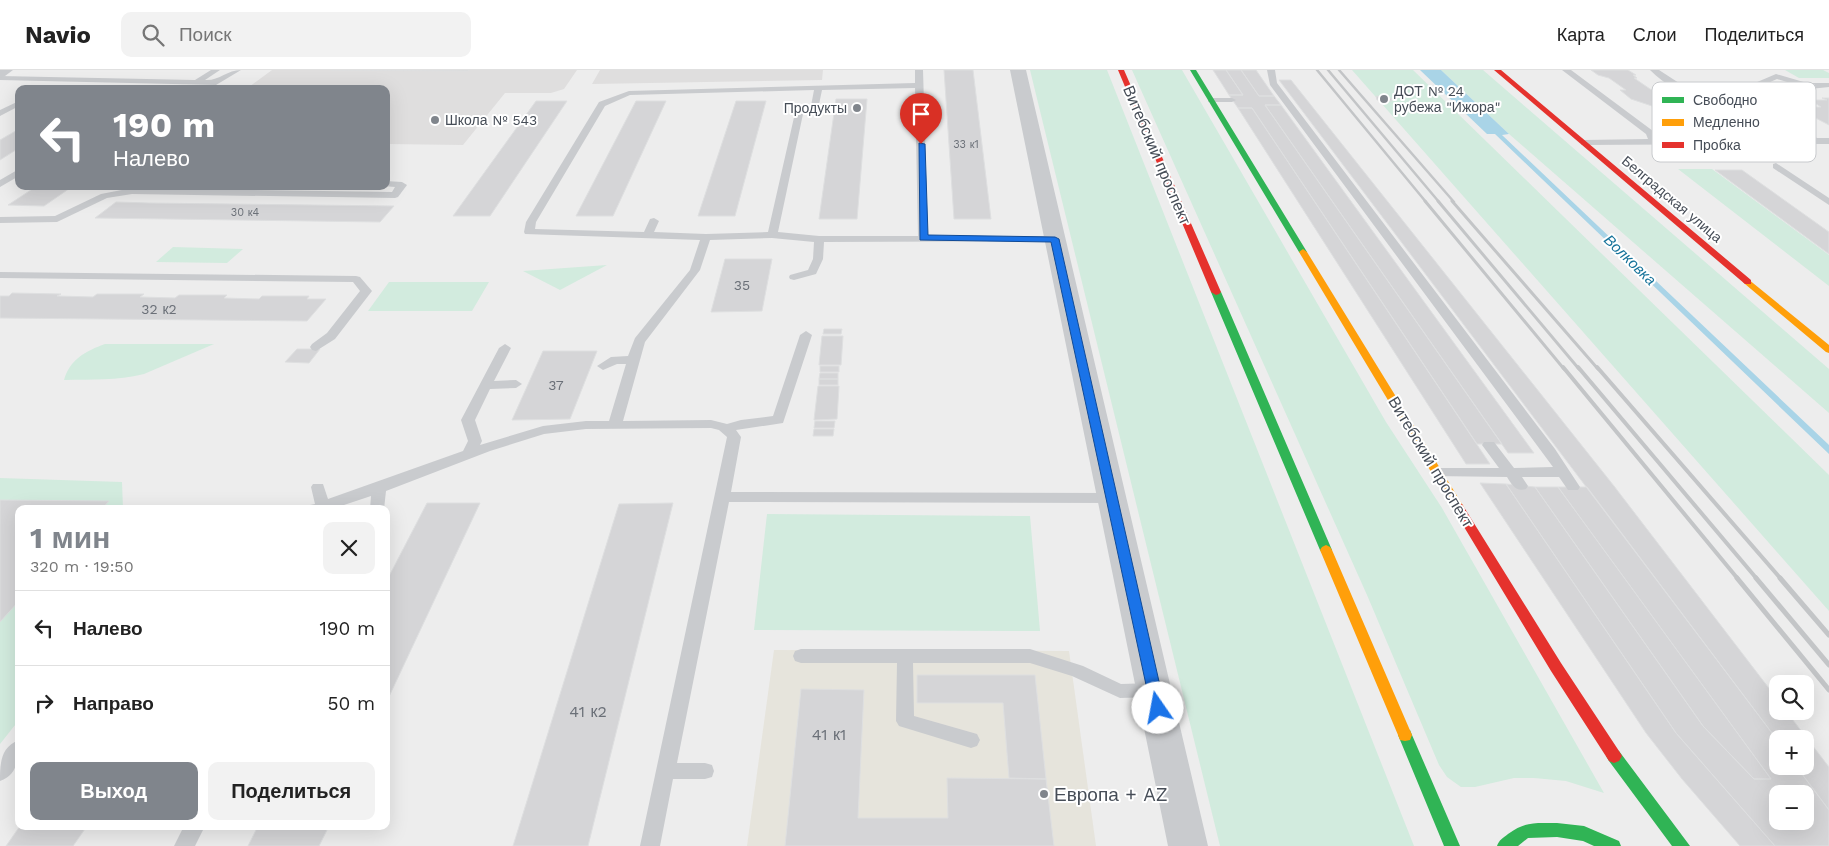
<!DOCTYPE html>
<html lang="ru">
<head>
<meta charset="utf-8">
<style>
  body { margin:0; font-family:"Work Sans",sans-serif; background:#f2f2f2; color:#222; height:100vh; display:flex; flex-direction:column; font-size:19px; white-space:nowrap }
  * { box-sizing:border-box; margin:0 }
  p { font-size:16px; color:#767676 }
  .icon { flex:none; width:28px; height:28px; fill:none; stroke:currentColor; stroke-width:2; stroke-linecap:round; stroke-linejoin:round }
  .map { position:relative; flex:1; overflow:hidden }
  .panel { position:absolute; left:15px; top:435px; width:375px; height:325px; display:flex; flex-direction:column; background:#fff; border-radius:10px; box-shadow:0 5px 20px #0002 }
  .panel>* { flex:none }
  .guide { position:absolute; left:15px; top:15px; width:375px; height:105px; border-radius:10px; box-shadow:0 5px 20px #0002; background:#80858c; color:#fff; overflow:hidden }
  .tools { position:absolute; left:1769px; top:605px; display:grid; gap:10px }
  .tools a { display:grid; place-items:center; width:45px; height:45px; border-radius:10px; background:#fff; box-shadow:0 5px 20px #0002; font-size:25px }
  .pin { position:absolute; display:grid; place-items:center; width:42px; height:42px; color:#fff; margin:-51px -21px; border-radius:50% 50% 50% 0; rotate:-45deg; box-shadow:0 0 5px #0007 }
  .pin .icon { rotate:45deg }
  .me { position:absolute; width:55px; margin:-28px; rotate:348deg; stroke-linejoin:round; filter:drop-shadow(0 0 4px #0008) }
  .turn { display:flex; align-items:center; gap:18px; height:105px; padding:0 15px; font-size:22px }
  .turn .icon { width:65px; height:65px; stroke-width:2.5 }
  .turn b { display:block; font-size:35px; line-height:42px }
  .round { display:grid; place-items:center; flex:none; width:52px; height:52px; border-radius:10px; background:#f2f2f2 }
  .head { display:flex; align-items:center; justify-content:space-between; height:85px; padding:0 15px }
  h1 { font-size:30px; font-weight:700; line-height:38px; color:#80858c }
  .cta { display:flex; gap:10px; margin-top:auto; padding:10px 15px }
  .cta a { flex:1; height:58px; border-radius:10px; background:#80858c; color:#fff; font-size:20px; font-weight:700; line-height:58px; text-align:center }
  .cta a+a { background:#f2f2f2; color:#222 }
  ul { padding:0; list-style:none }
  li { display:flex; align-items:center; gap:15px; height:75px; padding:0 15px; border-top:1px solid #e0e0e0 }
  li div { flex:1 }
  li b { display:block; font-size:19px }
  li em { font-style:normal }
  header { display:flex; align-items:center; gap:30px; box-sizing:border-box; height:70px; padding:0 25px; background:#fff; border-bottom:1px solid #e0e0e0 }
  header strong { font-size:24px }
  nav { display:flex; gap:28px; margin-inline-start:auto; font-size:18px }
  .search { width:350px; height:45px; background:#f2f2f2; display:flex; align-items:center; gap:12px; box-sizing:border-box; padding:0 18px; border-radius:10px; color:#767676; font-size:19px }
  .map>svg:first-child { display:block }
  .commercial { fill:#e6e4dc }
  .education { fill:#dfdede }
  .green { fill:#d2ebde }
  .water { fill:#a9d4e7 }
  .building { fill:#d5d5d7; stroke:#dedfe0; fill-rule:evenodd }
  .lines { fill:none; stroke-linecap:round; stroke-linejoin:round }
  .lane { fill:#c9cbce; fill-rule:evenodd }
  .street { fill:#c9cbce; fill-rule:evenodd }
  .fast { fill:#30b455; fill-rule:evenodd }
  .slow { fill:#ff9f0a; fill-rule:evenodd }
  .jam { fill:#e5322d; fill-rule:evenodd }
  .rail-far3 { stroke:#c3c5c7; stroke-width:2.5 }
  .rail-far2 { stroke:#c3c5c7; stroke-width:3 }
  .rail-far1 { stroke:#c3c5c7; stroke-width:4 }
  .rail { stroke:#c3c5c7; stroke-width:5 }
  .route { fill:#1a73e8; stroke:#114b97 }
  .poi-dot { fill:#80858c; stroke:#fff; stroke-width:2 }
  .labels { text-anchor:middle; dominant-baseline:central; stroke-width:4; stroke-linejoin:round; paint-order:stroke }
  .far-number-label { font-size:11px; fill:#6b7078 }
  .far-poi-label { font-size:14px; fill:#464d57; stroke:#fff; text-anchor:start }
  .far-street-label { font-size:14px; fill:#464d57; stroke:#fff }
  .number-label { font-size:14px; fill:#6b7078 }
  .far-water-label { font-size:15px; font-style:italic; fill:#16739a; stroke:#fff }
  .street-label { font-size:16px; fill:#464d57; stroke:#fff }
  .near-number-label { font-size:16px; fill:#6b7078 }
  .near-poi-label { font-size:19px; fill:#464d57; stroke:#fff; text-anchor:start }
  .key { fill:#fff; stroke:#c8cacd; stroke-width:1 }
  .key-label { font-size:14px; fill:#464d57 }
</style>
</head>
<body>
<header>
<strong>Navio</strong>
<div class="search"><svg class="icon" aria-label="search" viewBox="0 0 24 24"><circle cx="10" cy="10" r="6"/><path d="M15 15l6 6"/></svg>Поиск</div>
<nav><a>Карта</a><a>Слои</a><a>Поделиться</a></nav>
</header>
<div class="map">
<svg width="1829" height="776" viewBox="0 0 1829 776">
  <rect width="100%" height="100%" fill="#ededed"/>
  <path class="commercial" d="M774,580L1069,581L1096,776H747Z"/>
  <path class="education" d="M272,0H577L564,19L551,23H505L463,75L386,74V19H246Z
    M600,0H823L822,10L592,14Z"/>
  <path class="green" d="M1030,0H1107L1414,776H1220Z
    M1132,0H1182L1386,352L1442,438L1604,723L1566,711L1534,708H1514L1475,717H1461L1447,707L1439,695L1367,525Z
    M1352,0H1413L1829,405V541Z
    M1441,0H1483L1829,299V343L1509,64Z
    M1785,0H1823L1829,3V8H1799Z
    M1678,99H1712L1829,185V216Z
    M173,177L243,179L227,193L156,192Z
    M607,195L560,220L523,201Z
    M389,212H489L472,241H368Z
    M105,274H214L144,304C116,311 92,309 64,310C70,289 86,281 105,274Z
    M0,408L122,412L123,439H19V650L0,674Z
    M767,444L1030,446L1040,561L754,560Z"/>
  <path class="water" d="M1420,0H1441L1509,64L1502,65L1829,375V384L1495,64H1487Z"/>
  <path class="building" d="M331,0H469L468,1Z
    M944,0H973L991,149H954Z
    M1213,0H1226L1243,25H1229Z
    M1226,0H1241L1259,26H1274L1281,35H1265L1502,374H1477L1252,38H1238L1229,25H1243Z
    M1241,0H1256L1274,26H1259Z
    M1591,0H1628L1636,5H1633L1637,8H1634L1650,19L1671,29L1681,36H1676L1682,40H1688L1693,43H1705L1729,61H1716L1721,64H1710L1706,61H1694L1684,54H1678L1668,47H1673L1664,40L1631,29L1620,20H1626L1609,8L1598,5Z
    M1279,10H1291L1614,416L1778,630V641H1786L1829,697V740L1796,696H1805V669H1778V671Z
    M1376,26L1391,28L1392,31L1377,30Z
    M1822,28H1829V55L1808,44H1812L1801,37H1821L1810,30H1827Z
    M836,29H867L857,149H819Z
    M536,31H567L490,146H453Z
    M636,31H666L613,146H576Z
    M736,31H766L735,146H698Z
    M1265,35H1281L1534,383H1508Z
    M1238,38H1252L1490,394H1466Z
    M19,59V78L0,90V70Z
    M1715,100H1742L1829,162V184Z
    M37,116H73L44,136L8,135Z
    M116,132L148,133L394,136L380,152L95,148Z
    M725,189H772L762,241L711,242Z
    M12,223L61,224L57,226L93,227L97,224H144L140,227L175,228L179,225H227L224,228L259,229L262,226H309L307,229H326L307,251L0,248V226H9Z
    M824,259H842L841,264H823Z
    M822,266H843L841,295H819Z
    M297,279H320L309,293L285,292Z
    M543,281H597L570,349L512,350Z
    M820,296H839V302H820Z
    M820,303H838V309H819Z
    M819,309H838V315H819Z
    M818,316H839L837,349L814,350Z
    M815,351H835L834,358H814Z
    M814,359H834L833,366H813Z
    M1480,413L1506,414L1676,663L1775,776H1740L1682,709L1646,663Z
    M1506,414L1535,417L1703,656L1754,709H1771L1558,417H1587L1778,671V696H1796L1829,740V776H1775L1676,663ZM1778,724H1805V751H1778Z
    M1535,417H1558L1771,709H1754L1703,656Z
    M0,430L109,431L102,439H19V531L0,552Z
    M427,433H480L386,633V512Z
    M673,433L588,776H513L619,434Z
    M917,605H1035L1046,709L1009,708L1003,633H917Z
    M801,619L864,620L858,748H948L947,708L1046,709L1054,776H785Z
    M20,756H87L73,776H6Z
    M258,756H329L319,776H248Z"/>
  <g class="lines">
    <path class="lane" d="M211,0H220L205,10C219,11 227,0 241,0L216,15L0,10V6L195,10Z
      M915,0H923L928,166H1055L1059,167L1060,169L1059,171L824,172L823,189L816,204L794,210L790,209L789,207L790,205L808,200L813,189L814,172L772,168L710,170L700,200L645,272L623,351L711,350L727,354L741,350L773,346L800,265L806,261L812,265L783,353L736,360L741,367L731,422L1112,423L1117,425L1119,428L1117,431L1112,433L729,432L677,693H705L712,695L714,701L712,707L705,709H673L660,776H640L727,367L719,360L711,358L586,359L544,364L490,381L386,421L384,439H370L371,426L332,439H308L310,435L315,434L311,417L313,414H323L328,429L463,381L468,371L461,350L499,278L505,274L511,278L494,311L516,310L522,314L516,318L490,319L475,350L482,371L480,375L543,356L586,351H609L626,294H617L603,300L597,296L611,287L628,286L635,268L690,200L700,170L525,164L524,162L526,152L599,32L629,21L915,13ZM915,18L918,166H819L778,162L803,44L818,39L822,20ZM814,20L811,36L795,43L768,162L706,164L654,162L659,151L654,148L650,149L644,162L535,159L536,152L605,36L630,25Z
      M1267,0H1275L1277,13L1555,379L1580,417L1578,420H1568L1559,407H1522L1528,416L1526,419C1516,422 1512,415 1507,407L1433,406L1431,403L1433,400L1438,398H1499L1482,375L1484,372H1494L1514,398L1553,397L1270,15Z
      M1562,0H1571L1653,61L1656,70L1757,69L1755,61C1722,39 1679,29 1650,0H1659L1699,26L1744,46L1762,58L1766,69H1805L1736,25V21L1776,4L1807,13H1829V17L1800,20L1770,39L1817,68H1829V74H1772L1775,78L1778,85L1766,91L1761,88L1768,84L1767,79L1761,74L1581,75V71L1584,70L1648,69L1646,64ZM1777,9L1797,15L1764,35L1745,23Z
      M1208,28H1232L1236,30L1232,32H1208Z
      M19,31V36L0,46V40Z
      M1776,93L1829,128V135L1773,98V94Z
      M19,99V106L0,117V110Z
      M386,111L402,112L407,115L398,127L395,128L132,124L107,128L57,152L0,153V147L55,146L101,124L132,118L392,122L395,117L384,116H386Z
      M0,202L356,206L360,207L372,221L335,269L316,281L312,280L310,277L312,274L327,263L360,221L353,212L0,208Z
      M801,579H1030L1083,596L1121,614L1153,613L1159,615L1162,620L1159,625L1153,627L1120,628L1072,606L1030,593H913L914,646L977,664L980,670L977,676L971,678L899,656L896,651L897,593H801L795,591L793,586L795,581Z
      M19,670C19,687 18,705 0,711C0,695 0,677 19,670Z
      M184,756H205L195,776H174Z"/>
    <path class="street" d="M0,0H13L5,6L0,8Z
      M1010,0H1026L1208,776H1168Z"/>
    <path class="fast" d="M1190,0H1196L1307,182L1306,184L1303,185L1299,182Z
      M1216,219L1221,222L1332,480L1330,483H1322L1320,480L1211,222Z
      M1405,659L1410,660L1412,665L1460,776H1444L1398,665L1400,660Z
      M1614,679L1619,681L1690,776H1672L1609,691L1606,686L1609,681Z
      M1557,753L1584,756L1619,771L1621,776H1594L1583,771L1557,767L1528,768L1518,776H1497C1499,770 1503,768 1508,764C1526,751 1535,753 1557,753Z"/>
    <path class="slow" d="M1303,179L1307,182L1462,434L1464,437L1462,440H1454L1299,182Z
      M1748,209L1829,275V283L1826,282L1745,214L1743,212Z
      M1326,475L1330,477L1332,480L1412,665L1410,670L1405,671L1400,670L1398,665L1320,480L1322,477Z"/>
    <path class="jam" d="M1118,0H1124L1221,222L1219,224L1216,225L1211,222Z
      M1494,0H1501L1751,210V214H1745Z
      M1458,433L1462,434L1561,593L1619,681L1622,686L1619,691L1614,693L1609,691L1551,601L1452,437Z"/>
    <path class="rail-far3" d="M1317,0L1426,132
      M1328,0L1439,132
      M1339,0L1454,132"/>
    <path class="rail-far2" d="M1425,131L1564,299
      M1438,131L1579,299
      M1452,131L1598,299"/>
    <path class="rail-far1" d="M1563,297L1738,509
      M1578,297L1757,509
      M1597,297L1781,509"/>
    <path class="rail" d="M1737,508L1829,620
      M1756,508L1829,595
      M1780,508L1829,565"/>
  </g>
  <path class="route" d="M919,73L925,74L928,165L1055,167L1059,169L1165,638L1163,642L1158,644L1153,642L1151,638L1051,172L920,170Z"/>
  <g class="poi-dot">
    <circle cx="1384" cy="29" r="5"/>
    <circle cx="857" cy="38" r="5"/>
    <circle cx="435" cy="50" r="5"/>
    <circle cx="1044" cy="724" r="5"/>
  </g>
  <g class="labels">
    <g class="far-number-label">
      <text x="966" y="74">33 к1</text>
      <text x="245" y="142">30 к4</text>
    </g>
    <g class="far-poi-label">
      <text x="1394" y="21">ДОТ № 24<tspan x="1394" dy="16">рубежа "Ижора"</tspan></text>
      <text x="847" y="38" text-anchor="end">Продукты</text>
      <text x="445" y="50">Школа № 543</text>
    </g>
    <g class="far-street-label">
      <text transform="translate(1672 129) rotate(40)">Белградская улица</text>
    </g>
    <g class="number-label">
      <text x="742" y="215">35</text>
      <text x="159" y="239">32 к2</text>
      <text x="556" y="315">37</text>
    </g>
    <g class="far-water-label">
      <text transform="translate(1630 190) rotate(44)">Волковка</text>
    </g>
    <g class="street-label">
      <text transform="translate(1157 85) rotate(67)">Витебский проспект</text>
      <text transform="translate(1431 392) rotate(59)">Витебский проспект</text>
    </g>
    <g class="near-number-label">
      <text x="588" y="641">41 к2</text>
      <text x="829" y="664">41 к1</text>
    </g>
    <g class="near-poi-label">
      <text x="1054" y="724">Европа + AZ</text>
    </g>
  </g>
  <rect x="1652" y="12" width="164" height="80" rx="8" class="key"/>
  <rect x="1662" y="27" width="22" height="6" fill="#30b455"/>
  <rect x="1662" y="49" width="22" height="7" fill="#ff9f0a"/>
  <rect x="1662" y="72" width="22" height="6" fill="#e5322d"/>
  <g class="key-label">
    <text x="1693" y="35">Свободно</text>
    <text x="1693" y="57">Медленно</text>
    <text x="1693" y="80">Пробка</text>
  </g>
</svg>
<div class="tools">
<a><svg class="icon" aria-label="search" viewBox="0 0 24 24"><circle cx="10" cy="10" r="6"/><path d="M15 15l6 6"/></svg></a>
<a>+</a>
<a>−</a>
</div>
<div class="pin" style="left:921px;top:74px;background:#d93025"><svg class="icon" aria-label="arrive" viewBox="0 0 24 24"><path d="M6 21V4h12l-3 4 3 4H6"/></svg></div>
<svg class="me" style="left:1158px;top:638px" viewBox="-20 -20 40 40"><circle r="19" fill="#fff"/><path d="M0-13L10 11 0 6-10 11z" fill="#1a73e8"/></svg>
<div class="guide">
<div class="turn"><svg class="icon" aria-label="left" viewBox="0 0 24 24"><path d="M17 20v-9H6M10 6l-5 5 5 5"/></svg><div><b>190 m</b>Налево</div></div>
</div>
<section class="panel">
<div class="head"><div><h1>1 мин</h1><p>320 m · 19:50</p></div><a class="round"><svg class="icon" aria-label="close" viewBox="0 0 24 24"><path d="M6 6l12 12M18 6L6 18"/></svg></a></div>
<ul>
<li><svg class="icon" aria-label="left" viewBox="0 0 24 24"><path d="M17 20v-9H6M10 6l-5 5 5 5"/></svg><div><b>Налево</b></div><em>190 m</em></li>
<li><svg class="icon" aria-label="right" viewBox="0 0 24 24"><path d="M7 20v-9h11M14 6l5 5-5 5"/></svg><div><b>Направо</b></div><em>50 m</em></li>
</ul>
<div class="cta"><a>Выход</a><a>Поделиться</a></div>
</section>
</div>
</body>
</html>
